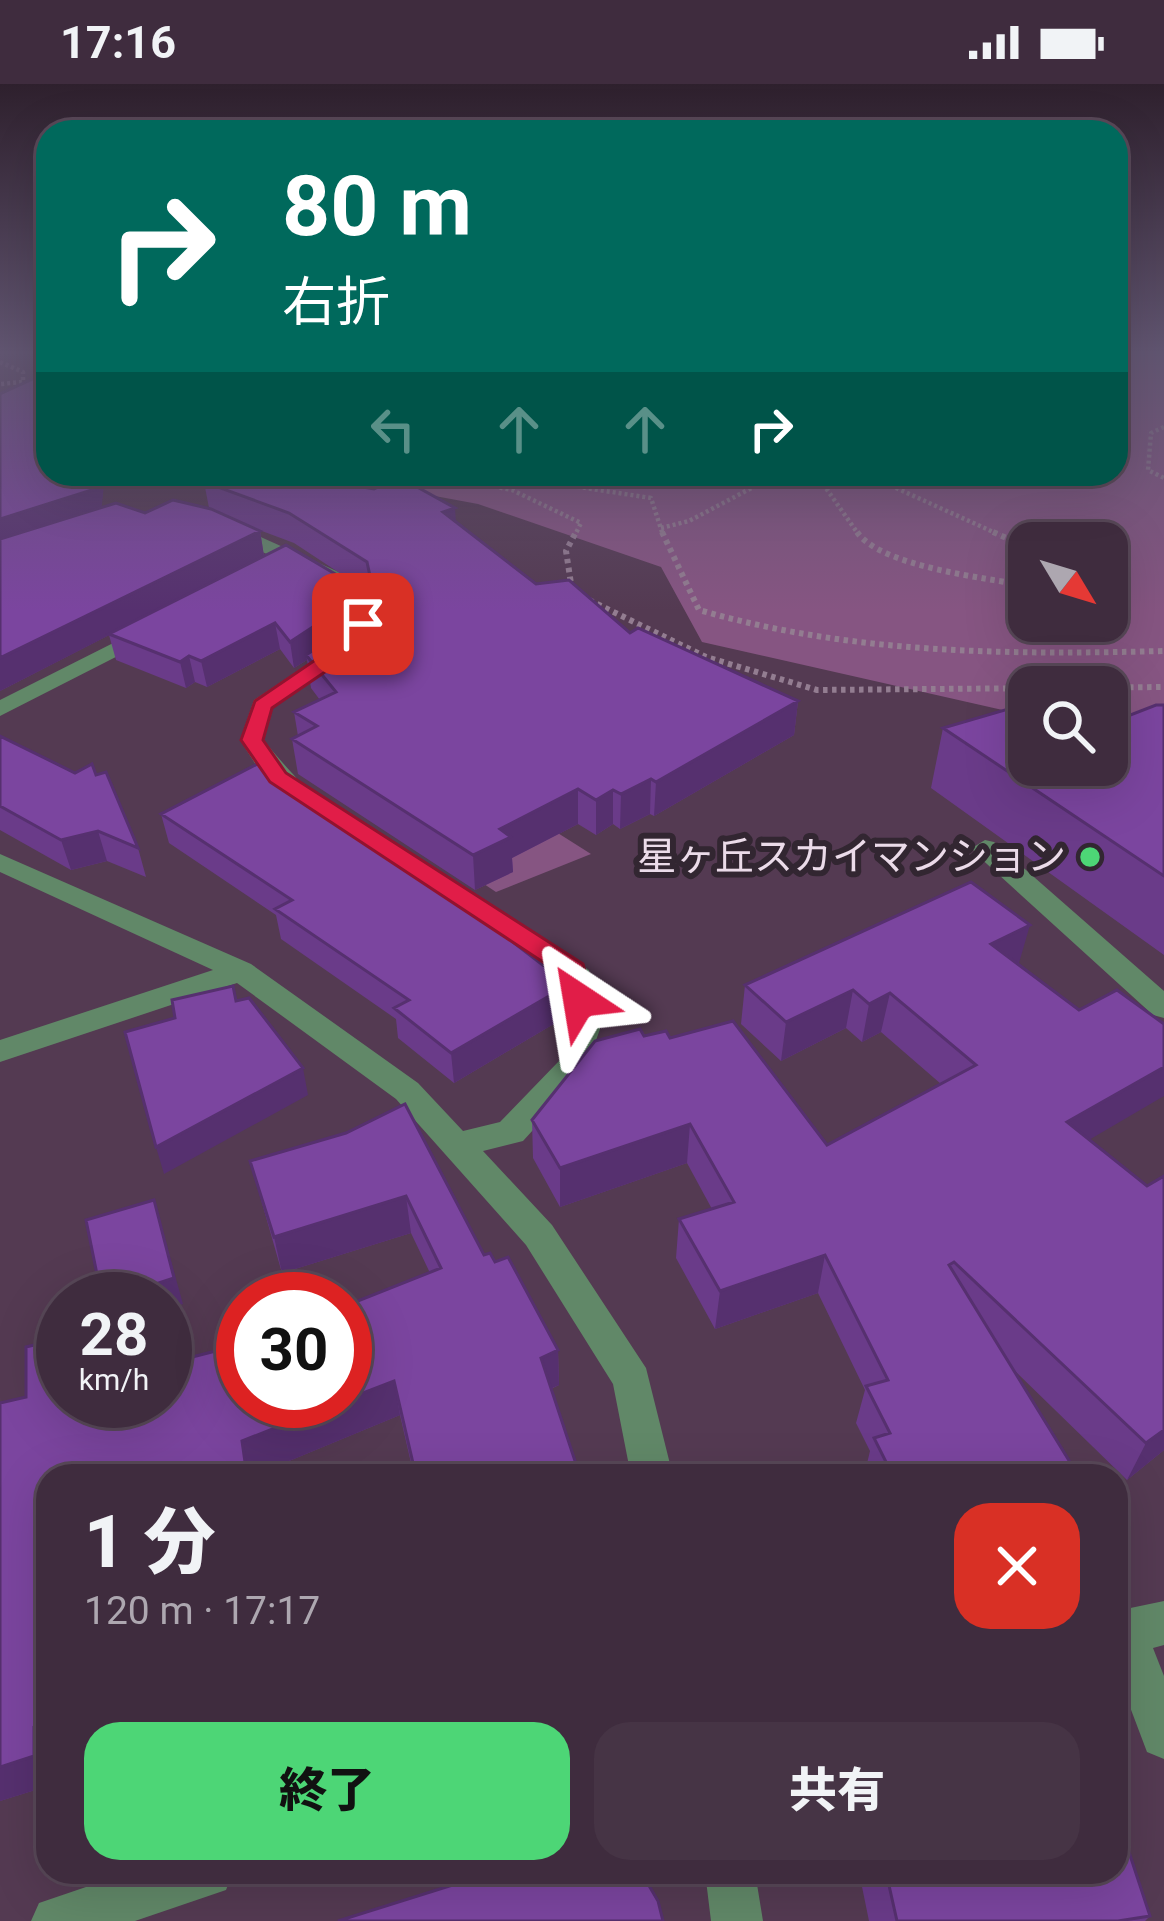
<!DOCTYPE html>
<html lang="ja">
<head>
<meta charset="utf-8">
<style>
  body { margin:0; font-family:Roboto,"Noto Sans JP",sans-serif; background:#463445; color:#f1f3f6; height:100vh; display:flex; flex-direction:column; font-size:45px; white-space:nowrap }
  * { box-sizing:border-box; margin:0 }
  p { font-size:39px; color:#ada7b0 }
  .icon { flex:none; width:66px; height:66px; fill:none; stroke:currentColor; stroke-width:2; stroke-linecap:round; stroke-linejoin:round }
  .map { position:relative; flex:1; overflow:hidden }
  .side { position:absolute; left:36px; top:1380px; width:1092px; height:420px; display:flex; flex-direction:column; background:#3f2c3e; border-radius:36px; box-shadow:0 12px 48px #0002,0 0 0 3px #584858 }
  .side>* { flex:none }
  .top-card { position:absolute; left:36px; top:36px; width:1092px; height:366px; border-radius:36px; box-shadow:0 12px 48px #0002,0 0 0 3px #584858; background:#00695c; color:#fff; overflow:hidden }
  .needle { width:78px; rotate:128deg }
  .fabs { position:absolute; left:1008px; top:438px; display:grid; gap:24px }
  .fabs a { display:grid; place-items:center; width:120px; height:120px; border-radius:24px; background:#3f2c3e; box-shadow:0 12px 48px #0002,0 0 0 3px #584858; font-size:60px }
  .speed { position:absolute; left:36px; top:1188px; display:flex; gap:24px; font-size:60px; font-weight:700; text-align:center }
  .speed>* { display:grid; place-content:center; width:156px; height:156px; border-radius:50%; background:#3f2c3e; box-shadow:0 12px 48px #0002,0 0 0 3px #584858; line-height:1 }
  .speed small { font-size:30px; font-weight:400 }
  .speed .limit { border:18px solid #d22; background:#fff; color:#111 }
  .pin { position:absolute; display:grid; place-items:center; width:102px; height:102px; color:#fff; margin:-51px; border-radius:24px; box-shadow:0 6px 18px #0006 }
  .me { position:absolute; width:132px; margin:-66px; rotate:327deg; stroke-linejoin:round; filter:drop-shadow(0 0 9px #0008) }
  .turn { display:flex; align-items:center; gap:42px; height:252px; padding:0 48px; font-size:54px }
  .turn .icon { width:156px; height:156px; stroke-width:2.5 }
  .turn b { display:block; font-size:84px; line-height:102px }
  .lanes { display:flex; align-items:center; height:114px; padding:0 48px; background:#0003; justify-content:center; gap:60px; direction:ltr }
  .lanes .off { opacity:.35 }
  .round { display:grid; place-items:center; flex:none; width:126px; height:126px; border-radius:36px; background:#463445 }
  .headline { display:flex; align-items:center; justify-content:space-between; height:204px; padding:0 48px }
  h1 { font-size:72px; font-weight:800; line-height:90px }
  .button { display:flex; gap:24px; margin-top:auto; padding:24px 48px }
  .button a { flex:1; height:138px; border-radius:36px; background:#4dd676; color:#111; font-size:48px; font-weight:800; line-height:138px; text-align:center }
  .button a+a { background:#463445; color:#f1f3f6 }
  .status { display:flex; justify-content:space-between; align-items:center; height:84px; padding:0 60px; background:#3f2c3e; direction:ltr }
  .status svg { height:33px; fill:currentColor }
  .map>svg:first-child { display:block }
  .green { fill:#865582; fill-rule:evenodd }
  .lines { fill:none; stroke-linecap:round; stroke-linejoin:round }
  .path-far1 { stroke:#937d91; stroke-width:4.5; stroke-dasharray:3 3; stroke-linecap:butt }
  .path { stroke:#937d91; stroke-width:6; stroke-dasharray:4.5 4.5; stroke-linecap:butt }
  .minor { fill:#618868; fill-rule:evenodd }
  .wall { fill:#6a3b89; fill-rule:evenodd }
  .shaded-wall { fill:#56306f }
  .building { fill:#7b459f; stroke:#56306f; stroke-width:3 }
  .route { fill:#e11d48; stroke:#92132f; stroke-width:3 }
  .poi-dot { fill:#4dd676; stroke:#322631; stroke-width:4.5 }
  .labels { text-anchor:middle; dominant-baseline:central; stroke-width:12; stroke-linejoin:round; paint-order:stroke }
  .poi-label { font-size:39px; fill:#ebdbe9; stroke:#322631; text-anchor:end }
</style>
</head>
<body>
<div class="status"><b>17:16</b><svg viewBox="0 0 49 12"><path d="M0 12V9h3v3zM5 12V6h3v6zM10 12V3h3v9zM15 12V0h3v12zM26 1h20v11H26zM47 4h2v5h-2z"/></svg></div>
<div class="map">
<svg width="1164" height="1837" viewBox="0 0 1164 1837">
  <rect width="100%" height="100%" fill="#543a52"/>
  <path class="green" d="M1116,270H1164V663L1107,650V603H1029V632L702,558L661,483L478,420L316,390H1116ZM1029,459H1107V537H1029Z
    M504,715L591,770L496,808L412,752Z"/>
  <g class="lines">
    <path class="path-far1" d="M0,278L23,288V298L0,300
      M1164,343L1151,349L1148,386L1164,394
      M429,390L512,406L581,439L575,451
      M494,390L651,414L663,451
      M816,390L859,451
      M836,390L885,399L878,390
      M885,399L1000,451
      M661,444L689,437L778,390"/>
    <path class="path" d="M662,448L699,526C852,570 1006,571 1164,567
      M857,448C881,483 987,494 1029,502
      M993,448L1029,464
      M572,506L566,467L576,448
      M589,516L706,573L817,606L1164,603"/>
    <path class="minor" d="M218,440H232L341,489L369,514L374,540L351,572L273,624L264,656C277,674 291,687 304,703L301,708C270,713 255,678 240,656L254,616L335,562L352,540L349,516L327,497L218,448Z
      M149,541L160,547L157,552L0,632V616Z
      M985,756L994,758L1164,907V934L1153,931L976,770L972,764Z
      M409,769L589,886L600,945L584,990L523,1057L483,1067L552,1141L646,1284L673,1392H631L613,1300L526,1161L396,1015L237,899L0,978V956L213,886L0,788V770L251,880L418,999L463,1047L500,1038L559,977L570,945L560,891L400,783L396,777Z
      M1164,1517V1561L1153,1564L1164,1592V1675L1147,1668L1116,1586V1527Z
      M130,1788H233L226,1806L135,1837H31L39,1819Z
      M705,1788H755L763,1837H711Z"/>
  </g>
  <path class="wall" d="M0,310L48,390H105L101,424L145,429L209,424L204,398L456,438L536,500L630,549L798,617L794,651L654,732L650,730L620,745L613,740L596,751L578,740L512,774L513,788L475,806L298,690L292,655L298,652L294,628L320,616L311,604L307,576L294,584L280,565L207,603L195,598L186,604L116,576L109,551L0,607ZM254,444L294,459L370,509L371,514L349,543L338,550L347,539L342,494L264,472L260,447Z
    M1164,621V871L931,704L943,644L1029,681Z
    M0,652L75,689L96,691L138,764L146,793L107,777L71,786L0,746Z
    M161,730L443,791L444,800L495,834V844L561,895V925L557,928V938L454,999L398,954L396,935L281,855L276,831L169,759Z
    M1019,879L1018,880L1089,1056L1164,1366L1127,1396L1013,1285L1074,1392H864L870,1367L856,1339L865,1306L818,1209L715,1245L676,1174L679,1135L712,1125L687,1079L560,1123L533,1074L532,1036L644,952L670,954L827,1061L941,1000L881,948L862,958L846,944L781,977L741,940L745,901Z
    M346,1049L484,1171L495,1178L558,1266L559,1301L551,1305L580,1392H414L400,1331L253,1392H48V1702L0,1717V1319L243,1317L430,1189L411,1149L282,1189L250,1077Z
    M859,1788H1116L1150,1832L1145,1837H869Z"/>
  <path class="shaded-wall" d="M97,390H105L101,430L0,463V435Z
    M455,424L457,454L443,428Z
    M260,447L264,472L0,607V574Z
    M344,513L347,539L332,559L306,571L307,576L294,584L290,558Z
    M275,539L280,565L207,603L201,577Z
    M189,572L195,598L186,604L180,578Z
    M798,617L794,651L654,732L656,698Z
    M651,695L650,730L620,745L621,710Z
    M578,705V740L512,774L513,788L475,806L473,771L500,745Z
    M613,706V740L596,751V716Z
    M98,747L107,777L71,786L61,756Z
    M1030,841L1019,879L981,898L991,860Z
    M561,895V925L557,928V938L454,999L451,969Z
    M853,906L846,944L781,977L786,938Z
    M890,909L881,948L862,958L869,920Z
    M1164,983V1012L1053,1077L1067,1038Z
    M303,984L308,1011L164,1090L156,1063Z
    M690,1040L687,1079L560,1123V1084Z
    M406,1112L411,1149L282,1189L274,1153Z
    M154,1116L183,1220L165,1226V1215H110Z
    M825,1171L818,1209L715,1245L720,1207Z
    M558,1266L559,1301L543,1308L541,1274Z
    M394,1297L400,1331L253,1392H247L242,1357Z
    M1164,1346V1366L1127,1396L1146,1359Z
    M48,1638V1702L0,1717V1683L34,1643Z"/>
  <path class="building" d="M48,288V390H97L95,405L0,435V310Z
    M217,390H286L374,405L399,393L455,424L443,428L536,500L569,496L630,549L638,544L798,617L656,698L651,695L621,710L613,706L596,716L578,705L500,745L511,753L473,771L292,655L317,642L294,628L336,608L306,571L349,543L374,511L367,478L289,429L204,398Z
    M173,416L211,425L260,447L0,574V455L116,419L145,429Z
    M286,461L342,494L344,513L328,533L290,558L275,539L201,577L189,572L180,578L109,550Z
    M1156,621H1164V792L943,644L1015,623L1029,631V681H1107V640Z
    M0,652L75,689L92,680L96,691L106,688L138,764L98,747L61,756L0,722Z
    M265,676L443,791L435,795L495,834L488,839L561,895L549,902L556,908L451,969L394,924L409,916L275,825L292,816L161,730Z
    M971,798L1030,841L991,860L1079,926L1117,906L1164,940V983L1067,1038L1147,1102L1164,1092V1346L1146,1359L954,1178L949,1181L1076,1388L1063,1392H893L874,1354L890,1349L866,1302L888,1296L825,1171L720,1207L679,1135L734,1118L690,1040L560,1084L532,1036L595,957L640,945L644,952L666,947L670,954L733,937L827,1061L976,981L890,909L869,920L853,906L786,938L745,901Z
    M233,902L236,917L249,914L303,984L156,1063L125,948L175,934L172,916Z
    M405,1020L484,1171L490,1169L495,1178L508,1173L558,1266L541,1274L580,1392H416L394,1297L345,1316V1222L441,1184L406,1112L274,1153L250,1077L346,1049Z
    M154,1116L174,1194L110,1215H102L86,1136Z
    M63,1254V1317H165V1280L243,1260V1317H343L242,1357L247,1392H48V1638L34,1643V1672L0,1683V1319L26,1313V1263Z
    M1127,1762L1150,1832L1118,1837H897L886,1788H1116V1763Z
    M494,1788H641L658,1817L663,1837H338Z"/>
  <linearGradient id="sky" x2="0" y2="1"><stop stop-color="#2e202d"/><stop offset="0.51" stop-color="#615571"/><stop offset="1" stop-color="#615571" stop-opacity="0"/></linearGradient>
  <rect width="1164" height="527" fill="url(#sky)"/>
  <path class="route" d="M356,536L372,540L350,571L272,624L263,656L286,689L583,880L593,916L589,922H570L561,890L270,698L241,656L255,617L336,562Z"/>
  <circle class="poi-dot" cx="1090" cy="773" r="12"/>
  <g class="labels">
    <g class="poi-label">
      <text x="1066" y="773">星ヶ丘スカイマンション</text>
    </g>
  </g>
</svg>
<div class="fabs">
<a><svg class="needle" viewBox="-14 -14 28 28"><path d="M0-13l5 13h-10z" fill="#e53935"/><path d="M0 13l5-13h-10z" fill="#ada7b0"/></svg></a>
<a><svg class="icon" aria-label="search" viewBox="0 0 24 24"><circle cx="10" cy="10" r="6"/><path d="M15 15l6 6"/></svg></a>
</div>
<div class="speed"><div>28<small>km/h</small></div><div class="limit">30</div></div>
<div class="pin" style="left:363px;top:540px;background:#d93025"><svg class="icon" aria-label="arrive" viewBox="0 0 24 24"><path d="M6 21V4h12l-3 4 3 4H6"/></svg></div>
<svg class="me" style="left:579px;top:916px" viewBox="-20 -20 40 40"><path d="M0-17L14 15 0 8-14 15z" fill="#e11d48" stroke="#fff" stroke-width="4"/></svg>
<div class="top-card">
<div class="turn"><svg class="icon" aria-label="right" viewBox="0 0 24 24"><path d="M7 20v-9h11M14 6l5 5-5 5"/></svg><div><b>80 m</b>右折</div></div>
<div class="lanes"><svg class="icon off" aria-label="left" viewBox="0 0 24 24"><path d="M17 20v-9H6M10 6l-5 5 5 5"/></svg><svg class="icon off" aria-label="ahead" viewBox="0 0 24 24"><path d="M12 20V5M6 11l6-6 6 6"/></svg><svg class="icon off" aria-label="ahead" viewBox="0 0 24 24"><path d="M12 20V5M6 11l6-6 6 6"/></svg><svg class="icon" aria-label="right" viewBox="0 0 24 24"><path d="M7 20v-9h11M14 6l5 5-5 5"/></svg></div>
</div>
<section class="side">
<div class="headline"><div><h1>1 分</h1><p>120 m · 17:17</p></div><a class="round" style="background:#d93025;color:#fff"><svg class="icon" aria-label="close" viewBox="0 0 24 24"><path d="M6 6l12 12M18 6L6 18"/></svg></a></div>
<div class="button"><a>終了</a><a>共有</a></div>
</section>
</div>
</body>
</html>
